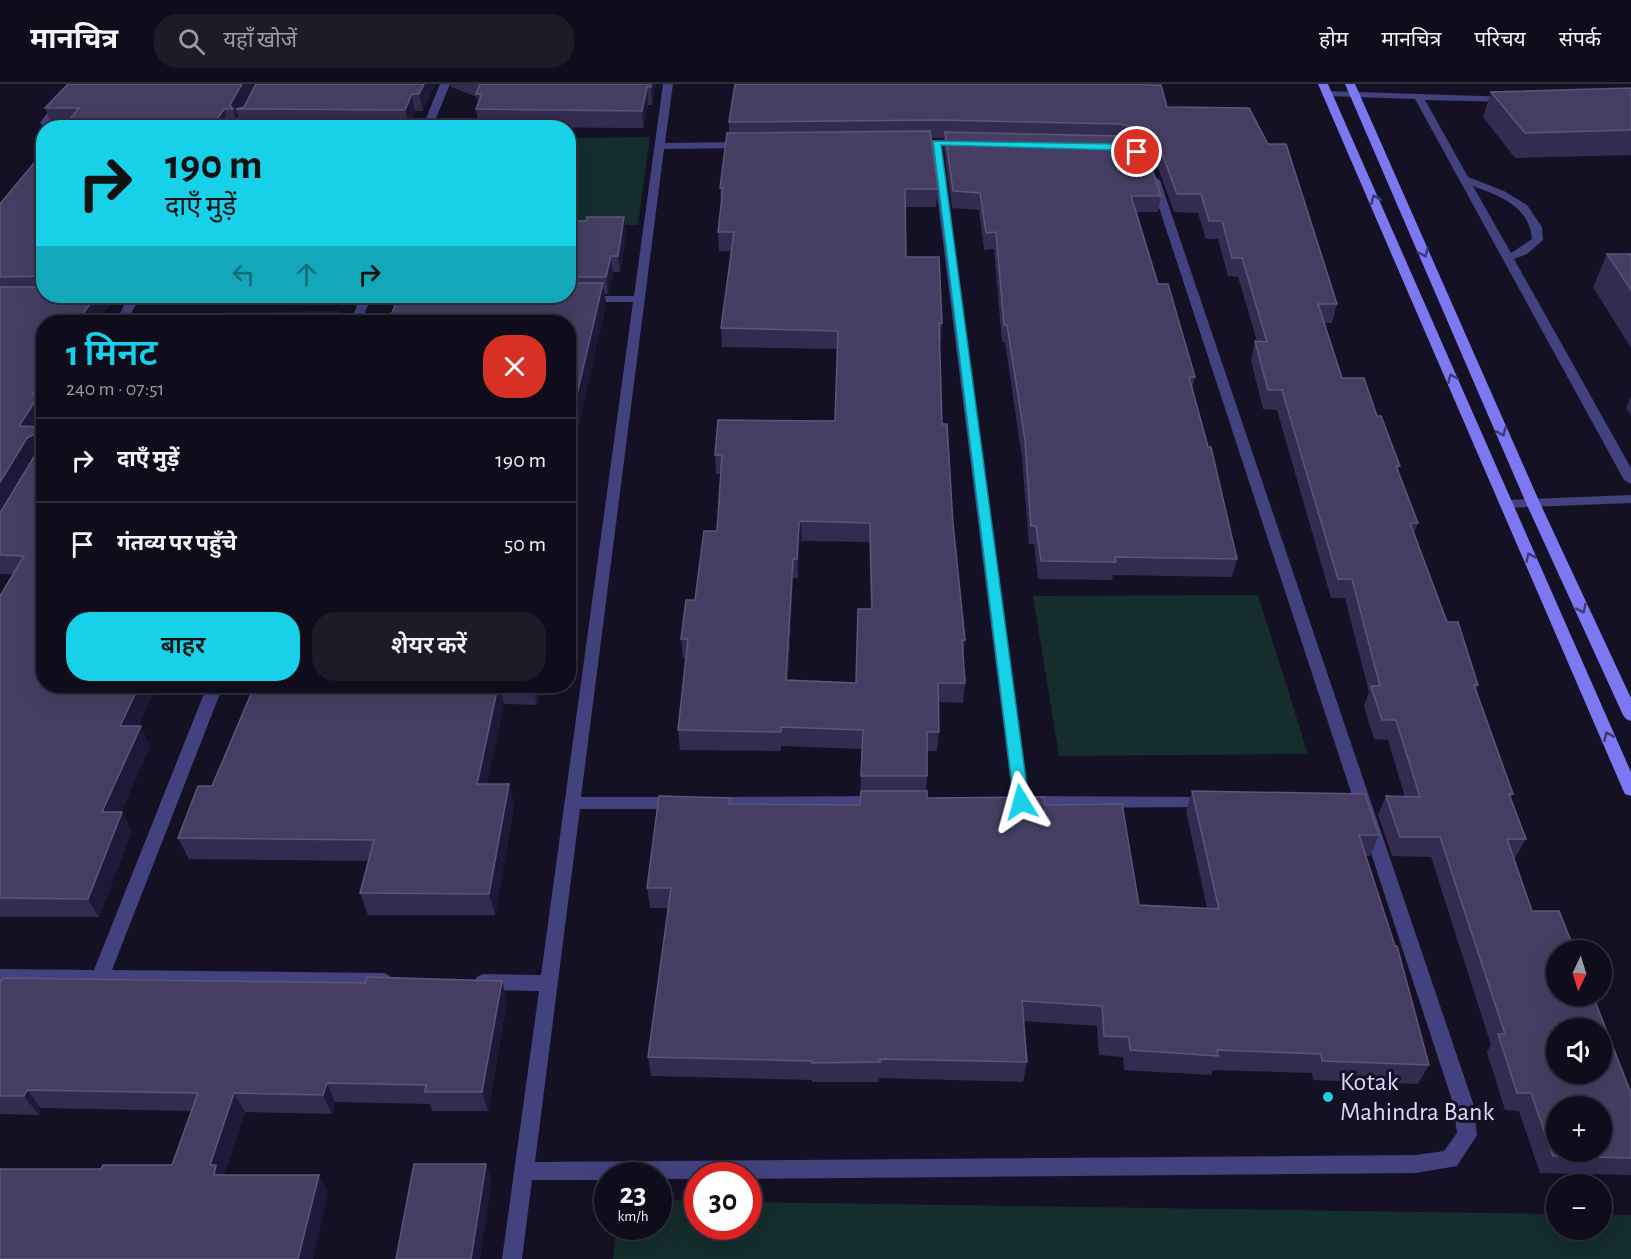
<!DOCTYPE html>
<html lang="hi">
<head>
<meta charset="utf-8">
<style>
  body { margin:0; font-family:"Alegreya Sans","Noto Sans Devanagari",sans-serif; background:#1d1b28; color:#f1f3f6; height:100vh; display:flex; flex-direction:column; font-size:22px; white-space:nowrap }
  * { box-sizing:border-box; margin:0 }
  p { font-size:20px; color:#9b9ca3 }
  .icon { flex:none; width:33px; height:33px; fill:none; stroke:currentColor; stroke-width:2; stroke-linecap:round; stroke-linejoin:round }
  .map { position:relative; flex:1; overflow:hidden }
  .drawer { position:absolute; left:36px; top:231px; width:540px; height:378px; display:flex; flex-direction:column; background:#0f0d1b; border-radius:24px; box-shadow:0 6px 24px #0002,0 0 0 2px #2f2d3a }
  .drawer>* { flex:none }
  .guide { position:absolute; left:36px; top:36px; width:540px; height:183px; border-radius:24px; box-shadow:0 6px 24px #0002,0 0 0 2px #2f2d3a; background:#17d1e8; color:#111; overflow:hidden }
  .needle { width:39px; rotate:184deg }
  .tools { position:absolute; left:1546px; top:856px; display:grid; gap:12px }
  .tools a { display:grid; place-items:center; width:66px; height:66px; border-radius:50%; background:#0f0d1b; box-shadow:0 6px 24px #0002,0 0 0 2px #2f2d3a; font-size:30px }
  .speed { position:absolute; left:594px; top:1078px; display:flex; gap:12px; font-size:30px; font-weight:700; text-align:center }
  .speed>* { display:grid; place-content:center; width:78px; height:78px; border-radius:50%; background:#0f0d1b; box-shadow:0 6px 24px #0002,0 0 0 2px #2f2d3a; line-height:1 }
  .speed small { font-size:15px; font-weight:400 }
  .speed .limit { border:9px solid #d22; background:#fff; color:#111 }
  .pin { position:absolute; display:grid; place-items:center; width:51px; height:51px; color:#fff; margin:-26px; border:3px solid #fff; border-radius:50%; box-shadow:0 2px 6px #0007 }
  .me { position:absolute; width:66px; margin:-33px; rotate:352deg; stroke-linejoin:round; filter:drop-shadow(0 0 4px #0008) }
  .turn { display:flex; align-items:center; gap:21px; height:126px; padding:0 30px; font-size:27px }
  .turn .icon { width:78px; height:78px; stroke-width:2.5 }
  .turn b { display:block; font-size:42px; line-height:51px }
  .lanes { display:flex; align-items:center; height:57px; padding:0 30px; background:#0003; justify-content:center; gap:30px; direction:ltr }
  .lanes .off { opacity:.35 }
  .round { display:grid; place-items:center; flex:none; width:63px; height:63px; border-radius:24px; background:#1d1b28 }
  .headline { display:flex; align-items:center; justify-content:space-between; height:102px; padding:0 30px }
  h1 { font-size:36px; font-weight:600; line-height:45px; color:#17d1e8 }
  .primary-button { display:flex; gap:12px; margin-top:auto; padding:12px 30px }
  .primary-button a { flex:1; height:69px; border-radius:24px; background:#17d1e8; color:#111; font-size:24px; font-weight:600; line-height:69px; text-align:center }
  .primary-button a+a { background:#1d1b28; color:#f1f3f6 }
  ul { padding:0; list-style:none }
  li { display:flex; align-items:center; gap:18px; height:84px; padding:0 30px; border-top:2px solid #2f2d3a }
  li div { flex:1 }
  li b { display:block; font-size:22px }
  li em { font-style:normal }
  header { display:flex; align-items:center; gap:36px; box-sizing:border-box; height:84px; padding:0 30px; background:#0f0d1b; border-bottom:2px solid #2f2d3a }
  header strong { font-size:28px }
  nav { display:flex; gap:33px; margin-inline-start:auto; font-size:21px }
  .search { width:420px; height:54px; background:#1d1b28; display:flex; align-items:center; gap:15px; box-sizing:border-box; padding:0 21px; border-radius:24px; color:#9b9ca3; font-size:22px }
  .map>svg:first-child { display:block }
  .green { fill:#152d2d }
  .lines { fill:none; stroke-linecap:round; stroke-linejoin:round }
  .lane { fill:#43417e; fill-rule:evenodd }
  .street { fill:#43417e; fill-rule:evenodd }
  .secondary { fill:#7c78f2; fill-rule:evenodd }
  .wall { fill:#332c50; fill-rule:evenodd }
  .shaded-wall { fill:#1f1937 }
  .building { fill:#453e62; stroke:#5d567a; stroke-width:1.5; fill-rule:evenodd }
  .oneway { stroke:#3e3a76 }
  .route { fill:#17d1e8; stroke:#0f8897; stroke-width:1.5 }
  .poi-dot { fill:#17d1e8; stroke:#141124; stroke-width:2 }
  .labels { text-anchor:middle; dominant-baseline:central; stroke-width:6; stroke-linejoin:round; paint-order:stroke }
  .near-poi-label { font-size:26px; fill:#dcd8fb; stroke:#141124; text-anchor:start }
</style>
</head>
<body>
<header>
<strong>मानचित्र</strong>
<div class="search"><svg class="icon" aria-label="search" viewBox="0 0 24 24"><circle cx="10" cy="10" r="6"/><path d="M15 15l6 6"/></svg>यहाँ खोजें</div>
<nav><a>होम</a><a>मानचित्र</a><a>परिचय</a><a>संपर्क</a></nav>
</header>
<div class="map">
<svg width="1631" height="1175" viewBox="0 0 1631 1175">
  <rect width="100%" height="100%" fill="#141124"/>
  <path class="green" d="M650,53L638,141H569L568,54Z
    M339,227L335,238H140L145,230Z
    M1258,511L1308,670L1059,672L1033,512Z
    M659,1116L697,1117L698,1143H748L749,1118L1557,1130V1146H1602V1131H1631V1175H613L617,1143H658Z"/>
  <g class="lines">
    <path class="lane" d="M1328,7L1511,13V17L1508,18L1425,16L1468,93L1504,107L1527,121L1542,143L1543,156L1527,170L1514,175L1631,384V400L1624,396L1415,15L1325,12V8ZM1473,102C1500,112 1529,122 1532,155L1511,169Z
      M1631,411V419L1506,424L1499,420L1506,416Z"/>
    <path class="street" d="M68,0H78L48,41H42L40,39Z
      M440,0H450L432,44H422Z
      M663,0H673L665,59L746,58L751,61L746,64L664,65L581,713H677L683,715L685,719L683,723L677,725H580L535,1078L1416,1071L1444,1067L1457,1049L1453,1019L1150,96L1155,93L1160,96L1473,1019L1477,1051L1457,1082L1416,1089L748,1095V1092H698V1095H658V1092H608V1096H532L522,1175H502L539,907L483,906L477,903L474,898L477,893L483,890L541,891L633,218H585L579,215L585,212H634Z
      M911,56H962L967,59L962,62H941L1028,712L1208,713L1214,715L1216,719L1214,723L1021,724L1015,722L1013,718L931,62L907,61V57Z
      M87,213H417L423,216L417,219H369L361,238H350L358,219H137L126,238H116L125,219L83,218L81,216Z
      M207,602H223L112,886L384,889L390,892L393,897L390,902L384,905L0,901V885L94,886Z
      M878,712L884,714L886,718L884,722L878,724L710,725L704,723L702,719L704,715L710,713Z"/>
    <path class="secondary" d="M1318,0H1328L1631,688V712L1625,710L1623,706Z
      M1345,0H1355L1540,419L1631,614V637L1626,635L1623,631L1526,419Z"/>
  </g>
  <path class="wall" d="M256,0L243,23L435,0L423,27H415L409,43H241L238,32L236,36L238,43L229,44H63L65,41L52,42L45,24Z
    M450,0H656L652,21H648L643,44L479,43L476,25L478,21L477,13L451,3Z
    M1631,4V71L1515,74L1483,33L1491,8Z
    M1167,23L1337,220L1332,239H1324L1342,294L1377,332L1400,382L1398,388L1418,439L1414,449L1447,538L1478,601L1476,606L1513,710L1510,715L1526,755L1515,774H1514L1532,827L1631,1009V1091L1540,1089L1519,1027L1505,1026L1487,968L1491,961L1431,773L1392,772L1378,731L1386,712L1405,713L1388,656L1374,655L1364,622L1369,608L1345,514H1331L1277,326L1263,325L1251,276L1255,257H1257L1238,193L1228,192L1218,155H1206L1198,129L1174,128L1154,73L1146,67L1161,112L1158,128H1137L1158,200L1195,293L1192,305L1237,475L1232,493L1113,491L1112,496L1038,495L1034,460H1029L1022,374L1005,258H1002L994,165L984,166L979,126L952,124L944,64V54H931L938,105L936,123H905L906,173L942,239L941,258H939L942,340L965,556L963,573L965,599L963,619L939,618V648L937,667H927V692L926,707L927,714L1045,721L1139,821L1207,824L1186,727L1192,707L1379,751L1370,772H1365L1429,981L1418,1000L1313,996L1312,989L1213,986L1211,991L1124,986L1123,973L1099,971L1097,942L1023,937L1027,978L1023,998L879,994V998H812V996L651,992L648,973L669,824H650L647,804L730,720L860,721L862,665L781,662V667L680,666L678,646L686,574H683L681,555L717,447L721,390H716L715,371L835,337L837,265L722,263L721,244L731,167H719L718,148L721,122L720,104L729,49V38ZM802,457L869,458L871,525L856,599L788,596L793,494H798L799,459Z
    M44,67V212H105L109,221L97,238H44V336L39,343L44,602H157L138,642L150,662L121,728H122L132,747L99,833H0V512L13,490H0V120Z
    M568,137L626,149L620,188H613L608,210H605L606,220L569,384L570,393L568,399Z
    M1607,170H1631V264L1593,203Z
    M1631,312V332L1626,324Z
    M264,602H542L537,621L504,620L487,700H509L514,721L495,831H368L360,809L368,777L189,775L178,754L212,702Z
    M0,899L507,917L488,1027H432L430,1020L335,1018L332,1030L245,1028L224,1091L328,1109L101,1085L172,1081L192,1027L41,1024L39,1031L0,1030Z"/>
  <path class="shaded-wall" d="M242,0H256L242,25H236L238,32L236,36L233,25L230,21Z
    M424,0H435L423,27L419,10Z
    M651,0H656L652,21L651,3Z
    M647,3L648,21L643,44L642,27Z
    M412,10L415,27L409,43L405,26Z
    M224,25L229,44H211Z
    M624,133L626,149L620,188L618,172Z
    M611,172L613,188L608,210L606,193Z
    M603,199L606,220L569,384L570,393L568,399V349Z
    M96,212H105L109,221L97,238H77Z
    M44,294V336L35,350L37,349L44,364L0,434V398L19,342L32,311Z
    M801,437L802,457L799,459L798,494L797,475L799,439Z
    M793,475V494L787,616L786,596Z
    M139,602H157L130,661L120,642Z
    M498,602H500L504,620L483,721L477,700Z
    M533,602H542L537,621Z
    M141,642L150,662L113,747L102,728Z
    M509,700L514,721L495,831L489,810Z
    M122,728L132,747L99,833L88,815Z
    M502,897L507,917L488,1027L482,1008Z
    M327,999L335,1018L332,1030L323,1011Z
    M27,1006L41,1024L39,1031L24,1012Z
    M234,1009L245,1028L224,1093L214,1091L210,1081Z
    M486,1080L492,1097L480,1175H471Z
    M319,1091L328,1109L313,1175H298Z"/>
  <path class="building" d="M68,0H242L230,21L233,25H224L211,44H63L79,24H45Z
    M256,0H424L419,10H412L405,26L236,25L244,23Z
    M480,0H651V3H647L642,27L476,25L482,10H476Z
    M735,0H1146L1147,1H1161L1167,23L1249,24L1268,60H1286L1337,220H1318L1342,294H1364L1377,332H1381L1400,382H1396L1418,439H1410L1447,538H1458L1478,601H1474L1513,710H1509L1526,755H1507L1532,827H1559L1575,867H1557V912H1593L1631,1009V1074L1553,1072L1531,1009H1517L1498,950H1505L1440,753H1400L1386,712L1420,713L1396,636H1382L1371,602H1380L1352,495H1338L1282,306H1268L1255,257L1267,258L1242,174H1232L1222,137H1209L1201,110H1177L1157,55L1144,46L1120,40L937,36L729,38ZM1557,945H1602V990H1557ZM1557,1023H1602V1068H1557Z
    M1631,4V46L1525,49L1491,8Z
    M930,47L938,105H905L906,173H939L942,239H939L942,340H947L953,440L965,556H962L965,599H938L939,648H927V692H861L863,646L781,643V648L678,646L688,555H681L686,516H695L704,447H717L722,371H715L718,336L835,337L838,247L721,244L734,148H718L723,104H720L727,49ZM801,437L870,439L872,525H858L856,599L786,596L793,475H797L799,439Z
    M945,48L1119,52L1135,56L1145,63L1161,112H1131L1158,200H1168L1195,293H1189L1208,363H1211L1237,475L1115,473L1116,478L1041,477L1036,442H1031L1025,356L1007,241H1004L996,148L986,149L980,109L953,107Z
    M44,67V192L0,193V120Z
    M587,133H624L618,172H611L606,193H568V137H586Z
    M1607,170H1631V206Z
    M568,199H603L568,349V238H388L399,212H568Z
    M0,203H44V212H96L77,238H44V294L32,311H39L19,342L44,343V602H139L120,642H141L102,728H122L88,815L0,814V512L24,472L0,471V429L37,368V349L27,354L0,398Z
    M264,602H498L477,700H509L489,810L360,809L374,756L178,754L198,702H212L254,603H263Z
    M861,707H927V714L1044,713L1045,721L1122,720L1139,821L1219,825L1192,707L1365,710L1379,751H1359L1395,862H1397L1429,981L1322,977L1321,970L1217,966L1218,972L1130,966L1129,953L1104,952L1102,922L1022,917L1027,978L880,975V978L812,979V977L648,973L671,804H647L659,712L730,714L729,720L860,721Z
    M367,893L502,897L482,1008H425L426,1001L327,999L323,1011L234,1009L210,1081H216L214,1091H319L298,1175H0V1085H101L103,1081H172L198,1009L27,1006L24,1012H0V899L3,894L365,899Z
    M414,1080H486L471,1175H396Z"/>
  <defs><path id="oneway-chevron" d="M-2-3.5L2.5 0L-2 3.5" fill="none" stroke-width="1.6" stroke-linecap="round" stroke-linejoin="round" transform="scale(1.5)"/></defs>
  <g class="oneway">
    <use href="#oneway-chevron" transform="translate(1375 115) rotate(-114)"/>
    <use href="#oneway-chevron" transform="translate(1424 169) rotate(66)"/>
    <use href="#oneway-chevron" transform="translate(1452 294) rotate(-113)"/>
    <use href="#oneway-chevron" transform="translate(1502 348) rotate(66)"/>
    <use href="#oneway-chevron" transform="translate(1530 473) rotate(-114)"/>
    <use href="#oneway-chevron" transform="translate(1582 525) rotate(65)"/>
    <use href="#oneway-chevron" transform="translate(1608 652) rotate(-114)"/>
  </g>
  <path class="route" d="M933,57L1117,60L1141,68L1137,71L1117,66L941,61L1029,718L1021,724L1014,718Z"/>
  <circle class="poi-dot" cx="1328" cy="1013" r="6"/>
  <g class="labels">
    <g class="near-poi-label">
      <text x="1340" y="998">Kotak<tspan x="1340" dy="30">Mahindra Bank</tspan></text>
    </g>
  </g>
</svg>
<div class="tools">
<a><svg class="needle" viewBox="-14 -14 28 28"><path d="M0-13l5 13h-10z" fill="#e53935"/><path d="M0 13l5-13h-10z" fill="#9b9ca3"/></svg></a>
<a><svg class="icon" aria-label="sound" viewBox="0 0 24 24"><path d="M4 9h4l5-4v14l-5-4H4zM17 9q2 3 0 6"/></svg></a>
<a>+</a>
<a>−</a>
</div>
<div class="speed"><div>23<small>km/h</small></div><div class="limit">30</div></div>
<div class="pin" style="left:1137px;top:68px;background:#d93025"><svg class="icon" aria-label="arrive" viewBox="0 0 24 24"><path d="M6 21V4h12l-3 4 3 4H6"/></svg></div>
<svg class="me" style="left:1021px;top:718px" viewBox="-20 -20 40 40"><path d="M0-17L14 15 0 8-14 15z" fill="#17d1e8" stroke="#fff" stroke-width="4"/></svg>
<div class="guide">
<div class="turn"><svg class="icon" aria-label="right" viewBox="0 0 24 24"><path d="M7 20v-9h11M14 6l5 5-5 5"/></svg><div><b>190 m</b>दाएँ मुड़ें</div></div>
<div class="lanes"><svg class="icon off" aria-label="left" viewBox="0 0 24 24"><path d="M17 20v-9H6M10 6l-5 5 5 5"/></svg><svg class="icon off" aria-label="ahead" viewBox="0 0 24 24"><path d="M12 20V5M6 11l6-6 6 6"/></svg><svg class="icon" aria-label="right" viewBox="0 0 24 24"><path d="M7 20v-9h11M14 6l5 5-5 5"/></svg></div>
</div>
<section class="drawer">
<div class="headline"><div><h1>1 मिनट</h1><p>240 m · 07:51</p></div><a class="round" style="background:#d93025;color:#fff"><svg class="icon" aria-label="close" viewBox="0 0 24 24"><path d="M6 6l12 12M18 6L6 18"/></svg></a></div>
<ul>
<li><svg class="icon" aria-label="right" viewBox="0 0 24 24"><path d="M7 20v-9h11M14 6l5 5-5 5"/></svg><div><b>दाएँ मुड़ें</b></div><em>190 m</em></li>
<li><svg class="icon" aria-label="arrive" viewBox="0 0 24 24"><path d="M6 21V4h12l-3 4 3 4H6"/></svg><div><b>गंतव्य पर पहुँचे</b></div><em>50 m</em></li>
</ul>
<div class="primary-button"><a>बाहर</a><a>शेयर करें</a></div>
</section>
</div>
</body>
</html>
